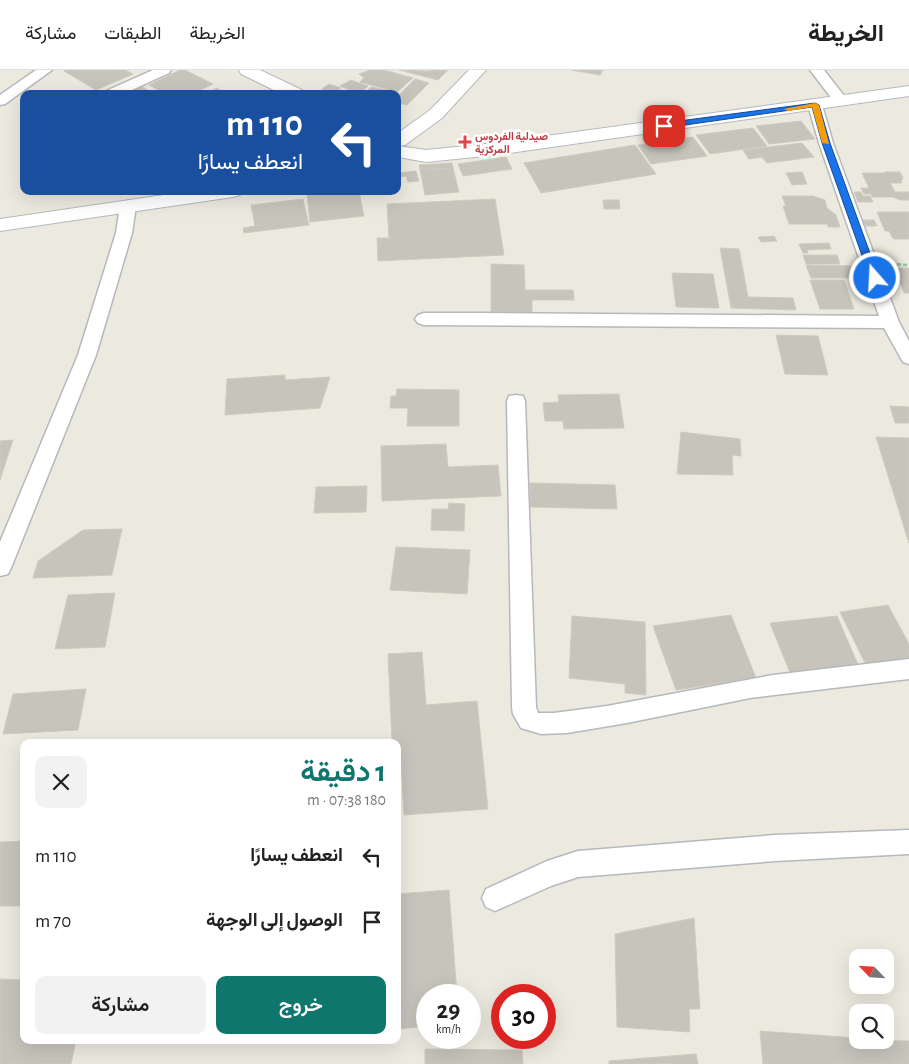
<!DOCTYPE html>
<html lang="ar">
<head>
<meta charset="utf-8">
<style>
  body { margin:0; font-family:"Alegreya Sans",Vazirmatn,sans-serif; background:#f2f2f2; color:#222; direction:rtl; height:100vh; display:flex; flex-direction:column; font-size:19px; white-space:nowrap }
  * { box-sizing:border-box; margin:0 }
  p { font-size:16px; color:#767676 }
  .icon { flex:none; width:28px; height:28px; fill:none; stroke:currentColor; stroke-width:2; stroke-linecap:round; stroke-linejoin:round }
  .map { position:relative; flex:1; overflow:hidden; direction:ltr }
  .sheet { position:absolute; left:20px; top:669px; width:381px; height:305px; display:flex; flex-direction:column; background:#fff; border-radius:10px; box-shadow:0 5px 20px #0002; direction:rtl }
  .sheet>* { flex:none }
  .banner { position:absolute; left:20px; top:20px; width:381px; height:105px; border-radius:10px; box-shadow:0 5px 20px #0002; direction:rtl; background:#1a4fa0; color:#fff; overflow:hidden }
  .needle { width:32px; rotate:295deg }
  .buttons { position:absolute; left:849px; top:879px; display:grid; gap:10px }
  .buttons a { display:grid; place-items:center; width:45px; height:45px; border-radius:10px; background:#fff; box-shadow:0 5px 20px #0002; font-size:25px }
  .speed { position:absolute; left:416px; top:914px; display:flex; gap:10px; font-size:25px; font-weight:700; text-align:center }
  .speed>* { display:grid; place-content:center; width:65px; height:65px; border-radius:50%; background:#fff; box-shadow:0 5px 20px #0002; line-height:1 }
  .speed small { font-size:12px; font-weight:400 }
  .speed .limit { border:8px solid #d22; background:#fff; color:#111 }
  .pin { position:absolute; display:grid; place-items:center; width:42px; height:42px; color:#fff; margin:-21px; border-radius:10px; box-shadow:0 2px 8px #0006 }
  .me { position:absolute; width:55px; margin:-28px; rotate:341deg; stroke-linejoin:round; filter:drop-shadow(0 0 4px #0008) }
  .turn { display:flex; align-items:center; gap:18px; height:105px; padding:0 15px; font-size:22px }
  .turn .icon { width:65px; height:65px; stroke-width:2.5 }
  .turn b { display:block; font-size:35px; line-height:42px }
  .round { display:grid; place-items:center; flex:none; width:52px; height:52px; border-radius:10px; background:#f2f2f2 }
  .summary { display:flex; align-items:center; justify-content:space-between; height:85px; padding:0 15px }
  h1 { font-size:30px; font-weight:600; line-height:38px; color:#0f766e }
  .cta { display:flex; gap:10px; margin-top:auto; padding:10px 15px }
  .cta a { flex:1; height:58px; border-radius:10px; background:#0f766e; color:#fff; font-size:20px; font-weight:600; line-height:58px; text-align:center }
  .cta a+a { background:#f2f2f2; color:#222 }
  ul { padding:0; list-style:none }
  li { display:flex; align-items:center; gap:15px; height:65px; padding:0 15px }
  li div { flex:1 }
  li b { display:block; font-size:19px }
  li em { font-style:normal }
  header { display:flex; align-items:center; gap:30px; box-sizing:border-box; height:70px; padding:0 25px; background:#fff; border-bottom:1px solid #e0e0e0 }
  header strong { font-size:24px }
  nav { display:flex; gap:28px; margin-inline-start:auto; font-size:18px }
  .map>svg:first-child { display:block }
  .building { fill:#c7c4bc; stroke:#d1cbbd }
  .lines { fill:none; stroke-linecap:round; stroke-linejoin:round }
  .street-casing { stroke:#b5b8bd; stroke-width:3 }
  .secondary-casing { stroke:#b5b9bf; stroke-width:2 }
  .path { stroke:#90c5a0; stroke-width:2.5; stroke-dasharray:4 2; stroke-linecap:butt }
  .street { fill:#fff; fill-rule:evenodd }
  .secondary { fill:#fff; fill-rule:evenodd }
  .route { fill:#1a73e8; stroke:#114b97 }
  .slow { fill:#f59e0b }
  .health-dot { fill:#e0444e; stroke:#fff; stroke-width:2 }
  .labels { text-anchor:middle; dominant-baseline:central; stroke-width:5; stroke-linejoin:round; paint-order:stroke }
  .far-health-label { font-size:11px; font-weight:bold; fill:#be3a42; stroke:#fff; text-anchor:start }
</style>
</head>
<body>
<header>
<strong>الخريطة</strong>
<nav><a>الخريطة</a><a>الطبقات</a><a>مشاركة</a></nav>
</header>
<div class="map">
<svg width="909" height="994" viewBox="0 0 909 994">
  <rect width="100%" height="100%" fill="#ece9df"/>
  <path class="building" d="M66,0H125L133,4L96,20L64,1Z
    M180,0H185L213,14L192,24H166L149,15Z
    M371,0H384L413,8L397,22L360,12L364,8L359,4Z
    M399,0L425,1L448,0L438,10Z
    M571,0H603L600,5Z
    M415,9L429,13L407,35L398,33V24H395L396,23L400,24Z
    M351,10L368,16L359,24L340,16Z
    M329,14L341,18L333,23L322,19Z
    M141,16L149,21L143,24H121Z
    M371,17L390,21L388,24L365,23Z
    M217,18L227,24H204Z
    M801,51L815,69L769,74L756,56Z
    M753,58L767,76L710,84L696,65Z
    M693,67L707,86L651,94L638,75Z
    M802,73L814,87L767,93L762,87L749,89L743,80Z
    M635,75L656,104L541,123L524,93Z
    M506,87L512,99L463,106L458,94Z
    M452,93L453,98L420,100L419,95Z
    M453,98L459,122L425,125L420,100Z
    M416,101L419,111L408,112L406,106L398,107V103Z
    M802,102L807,114L792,115L786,103Z
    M885,102H900L903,108L901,111L902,113H890L895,122H909V130H900L893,127H872L871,124H864L861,118H869L862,103H885Z
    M346,121H359L364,146L310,152L307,125Z
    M854,122H861L863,126H870L873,132H858Z
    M782,126H813L825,130L827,138L836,145L840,157H828L827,154H789L783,136H786Z
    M303,129L309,155L244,163L243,158L255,156L251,135Z
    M495,129L504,185L378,191L377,168H389L387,134Z
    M603,130H619L620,139H604Z
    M877,142H909V169H893L889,161H885Z
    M863,150H874L877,156H866Z
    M774,166L777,171L761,172L758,167Z
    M829,173L831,179L807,180L808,183H803L799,174Z
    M720,178L739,179L748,227L793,228L796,240L731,238Z
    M803,185H837L840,194H806Z
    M491,194L524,195L525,220H573L574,230H532V243L491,242Z
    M806,195L857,196L860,203H852L854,208H811Z
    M895,198H909V223H904Z
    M672,203L713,204L719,238L676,237Z
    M810,210H844L854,239H820Z
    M776,265L818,266L828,305L785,304Z
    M285,305V310L330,307L320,338L225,345L227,309Z
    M397,319L459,320V356H407L408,338H390L391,326H396Z
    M619,324L624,358L564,359L563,351H545L543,333L559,332L558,325Z
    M890,336L909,337V353H895Z
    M681,362L740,369L741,386L732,385L733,405L677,404Z
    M876,367L909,368V473Z
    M13,370L0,410V371Z
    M446,374L448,397L498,395L501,426L382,431L381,376Z
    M530,413L615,415L617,439L530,437Z
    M367,416L366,442L314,443L316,417Z
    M449,433L465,434L464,461L431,460L432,439H448Z
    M122,459L112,505L33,508L38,491L83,460Z
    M396,477L470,480L467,524L390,520Z
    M115,523L105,577L55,579L68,525Z
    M888,535L909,574V590L867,597L840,542Z
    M731,545L756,608L676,620L653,556Z
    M572,546L645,552L646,625L625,623V614L569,608Z
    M837,546L859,597L791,605L770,553Z
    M422,582L426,635L477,631L488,739L404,745L401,691H398V672H392L388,584Z
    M86,619L78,660L3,664L13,624Z
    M24,771V836H0V772Z
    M449,820L457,925H428V956L398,959V824Z
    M694,848L700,939H689L690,962L617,957L615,864Z
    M0,909L24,910V970H76L71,994H0Z
    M760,961L858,968V970L909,971V994H763Z
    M425,979L522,980L523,994H425Z
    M696,984L698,994H609V991Z"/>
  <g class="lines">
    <g class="street-casing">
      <path id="street" d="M36,0H52L5,34L0,35V25Z
        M153,0H171L169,3L123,24H104L106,21Z
        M810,0H824L848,31L846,34H836Z
        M815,31L822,35L833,73L899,252L909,271V294L903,292L884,258L424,255L418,253L415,249L418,245L424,243H482L879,246L819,73L808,35Z
        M128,131L133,133L136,136L132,163L96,285L11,498L8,504L0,506V472L78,285L116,163L120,136L123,133Z
        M516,325L523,326L525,331L536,637L538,643H554L607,636L773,605L909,589V609L750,628L627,653L567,663L541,664L521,658L513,644L512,637L507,331L509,326Z
        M909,760V784L775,791L578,807L551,816L495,841L486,837L482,828L486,819L547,791L578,781L775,765Z"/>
    </g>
    <g class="secondary-casing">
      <path id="secondary" d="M239,0H260L302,20L305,24H282L241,4Z
        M469,0H486L442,48L405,75L398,76L426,80L495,73L909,16V26L495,85L426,92L398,87V63L430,40Z
        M191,121H243L240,125L233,127L0,161V149Z"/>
    </g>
    <path class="path" d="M891,194L909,195"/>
    <use href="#street" class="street"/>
    <use href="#secondary" class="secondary"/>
  </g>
  <path class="route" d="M815,33L819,35L830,73L879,208L878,210H872L870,208L822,73L812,37L664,58L660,56L664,53Z"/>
  <path class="slow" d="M815,33L819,35L829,74L822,73L812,37L788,41L784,39Z"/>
  <path class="health-dot" d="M462.5 64.5h5v5h5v5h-5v5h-5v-5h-5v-5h5z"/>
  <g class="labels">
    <g class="far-health-label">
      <text x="475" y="66">صيدلية الفردوس<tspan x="475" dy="13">المركزية</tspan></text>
    </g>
  </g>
</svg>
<div class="buttons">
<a><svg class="needle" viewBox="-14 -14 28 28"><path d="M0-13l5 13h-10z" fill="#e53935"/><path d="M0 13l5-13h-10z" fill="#767676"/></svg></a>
<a><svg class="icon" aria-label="search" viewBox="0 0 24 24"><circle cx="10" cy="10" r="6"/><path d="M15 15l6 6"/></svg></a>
</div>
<div class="speed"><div>29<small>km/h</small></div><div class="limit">30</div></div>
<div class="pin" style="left:664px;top:56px;background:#d93025"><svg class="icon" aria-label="arrive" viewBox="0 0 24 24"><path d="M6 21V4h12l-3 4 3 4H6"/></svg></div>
<svg class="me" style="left:875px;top:208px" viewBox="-20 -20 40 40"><circle r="17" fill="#1a73e8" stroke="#fff" stroke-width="3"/><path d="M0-11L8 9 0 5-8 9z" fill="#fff"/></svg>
<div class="banner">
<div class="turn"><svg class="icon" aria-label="left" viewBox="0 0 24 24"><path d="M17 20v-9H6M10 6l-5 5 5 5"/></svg><div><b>110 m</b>انعطف يسارًا</div></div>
</div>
<section class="sheet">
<div class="summary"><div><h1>1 دقيقة</h1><p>180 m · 07:38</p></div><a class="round"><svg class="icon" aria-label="close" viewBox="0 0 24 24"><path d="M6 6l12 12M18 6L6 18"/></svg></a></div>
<ul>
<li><svg class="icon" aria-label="left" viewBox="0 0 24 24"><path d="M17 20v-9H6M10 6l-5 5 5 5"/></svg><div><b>انعطف يسارًا</b></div><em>110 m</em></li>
<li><svg class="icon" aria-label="arrive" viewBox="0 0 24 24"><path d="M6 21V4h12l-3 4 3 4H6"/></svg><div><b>الوصول إلى الوجهة</b></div><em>70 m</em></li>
</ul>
<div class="cta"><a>خروج</a><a>مشاركة</a></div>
</section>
</div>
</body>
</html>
